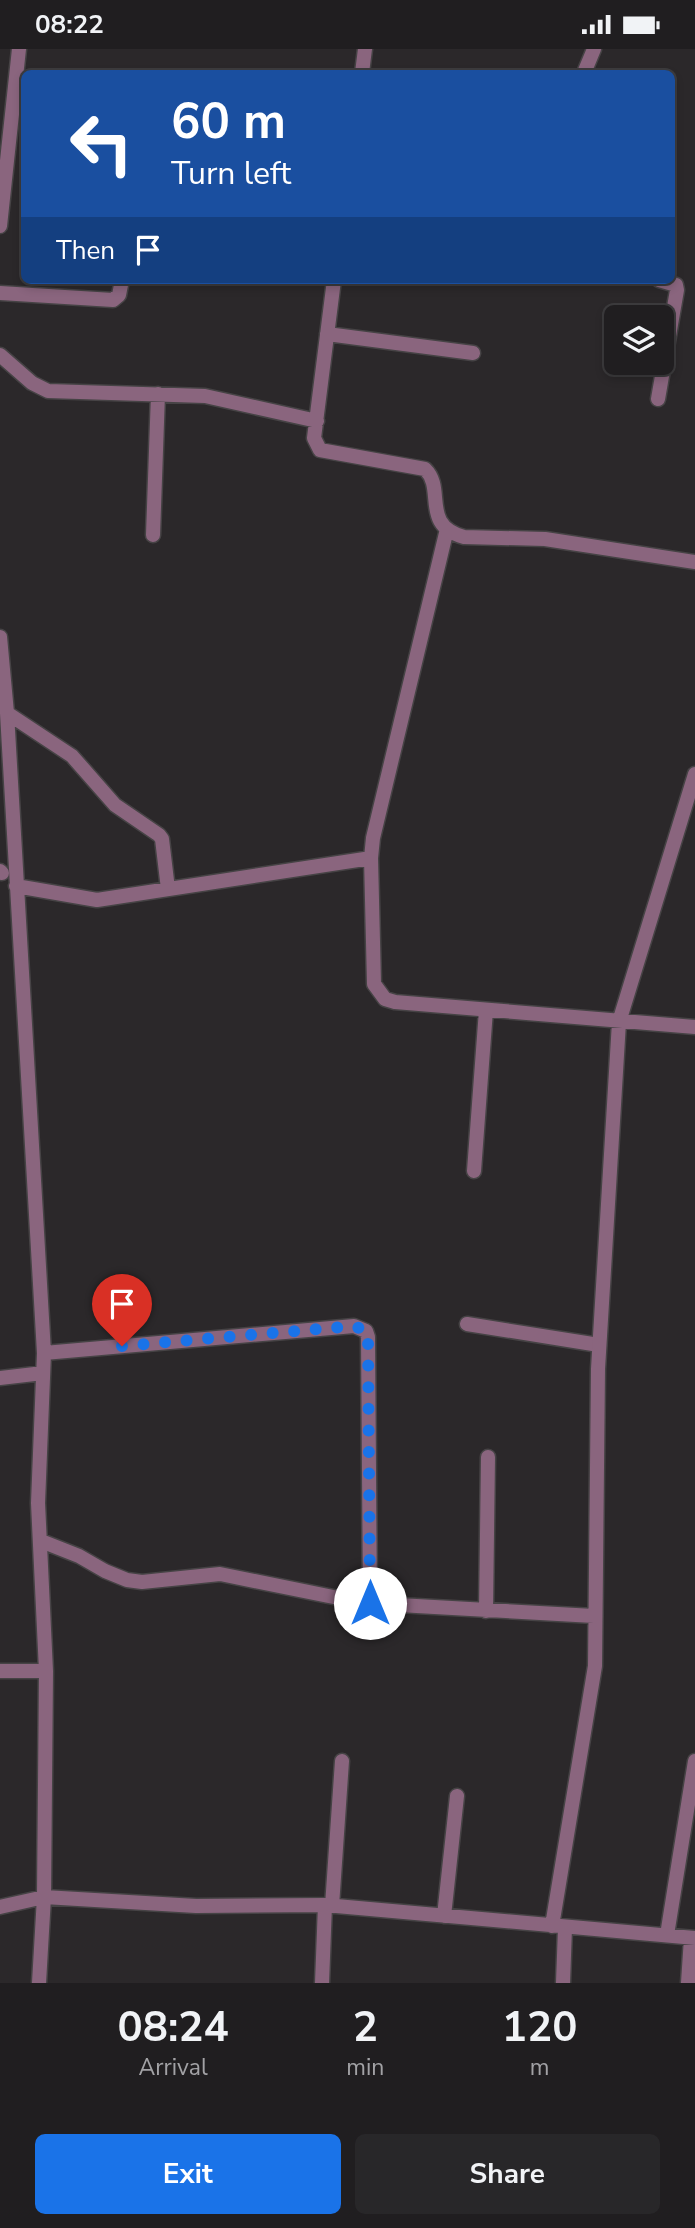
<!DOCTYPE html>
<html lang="en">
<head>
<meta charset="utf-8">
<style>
  body { margin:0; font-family:"Nunito Sans",sans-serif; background:#282729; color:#f1f3f6; height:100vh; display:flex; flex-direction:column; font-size:26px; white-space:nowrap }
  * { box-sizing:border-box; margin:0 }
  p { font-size:23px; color:#a2a2a5 }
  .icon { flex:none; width:38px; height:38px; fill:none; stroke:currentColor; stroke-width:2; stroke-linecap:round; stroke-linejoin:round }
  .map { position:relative; height:1934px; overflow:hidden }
  .side { display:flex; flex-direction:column; background:#201e20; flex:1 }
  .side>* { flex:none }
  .guide { position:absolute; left:21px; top:21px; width:654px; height:214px; border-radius:10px; box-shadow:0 4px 10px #0003,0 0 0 2px #3d3c3e; background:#1a4fa0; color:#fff; overflow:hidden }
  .controls { position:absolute; left:604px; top:256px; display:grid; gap:14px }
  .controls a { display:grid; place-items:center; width:70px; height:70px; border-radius:10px; background:#201e20; box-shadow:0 4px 10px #0003,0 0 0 2px #3d3c3e; font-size:35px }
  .pin { position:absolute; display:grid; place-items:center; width:60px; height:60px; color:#fff; margin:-72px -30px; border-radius:50% 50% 50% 0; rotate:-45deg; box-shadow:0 0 7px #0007 }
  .pin .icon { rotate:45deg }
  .me { position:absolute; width:77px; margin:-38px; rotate:0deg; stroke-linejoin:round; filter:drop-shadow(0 0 5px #0008) }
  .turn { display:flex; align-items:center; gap:24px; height:147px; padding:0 35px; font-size:32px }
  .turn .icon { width:91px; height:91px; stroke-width:2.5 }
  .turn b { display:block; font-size:49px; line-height:60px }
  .then { display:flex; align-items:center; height:66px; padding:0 35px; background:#0003; gap:14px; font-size:26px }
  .eta { display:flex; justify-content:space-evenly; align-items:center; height:119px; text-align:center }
  .eta b { font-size:42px; font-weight:700; line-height:49px }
  .button { display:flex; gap:14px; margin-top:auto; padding:14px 35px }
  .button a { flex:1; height:80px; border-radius:10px; background:#1a73e8; color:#fff; font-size:28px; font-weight:700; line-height:80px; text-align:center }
  .button a+a { background:#282729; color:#f1f3f6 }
  .status { display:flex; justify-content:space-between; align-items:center; height:49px; padding:0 35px; background:#201e20; direction:ltr }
  .status svg { height:19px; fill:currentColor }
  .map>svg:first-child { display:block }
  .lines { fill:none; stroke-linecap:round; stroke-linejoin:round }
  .service-casing { stroke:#464345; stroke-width:17 }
  .minor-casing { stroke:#464345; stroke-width:17 }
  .service { stroke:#8a657e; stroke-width:14 }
  .minor { stroke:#8a657e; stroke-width:14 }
  .route { stroke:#1a73e8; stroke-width:12; stroke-dasharray:0 21.6 }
</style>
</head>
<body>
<div class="status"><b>08:22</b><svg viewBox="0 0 49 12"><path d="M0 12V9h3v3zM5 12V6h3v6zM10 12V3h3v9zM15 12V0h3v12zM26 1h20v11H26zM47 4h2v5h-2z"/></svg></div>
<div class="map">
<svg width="695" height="1934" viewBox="0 0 695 1934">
  <rect width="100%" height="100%" fill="#2b282a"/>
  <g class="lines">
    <g class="service-casing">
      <path id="service" d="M467,1275L599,1296"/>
    </g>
    <g class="minor-casing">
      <path id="minor" d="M362,24L365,0
        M584,24L594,0
        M0,177L19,0
        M334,231L314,389L320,401L425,420C446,440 420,476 464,488L545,490L695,513
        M0,244L113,251L119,246L122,231
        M327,285L473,304
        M0,306L32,334L48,342L205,347L317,372
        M658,350L677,241L676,236L659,231
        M447,480L373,789L371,809L374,935L385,950L395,953L695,978
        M153,486L158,345
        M0,588L7,664L44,1304L38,1454L46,1622L44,1848L39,1934
        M7,664L72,707L115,756L159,786L162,790L168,840
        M0,822L2,824
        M16,837L97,851L371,809
        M474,1122L486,961
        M44,1304L354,1277L366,1282L368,1288L370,1554
        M0,1329L43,1324
        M41,1492L79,1507L105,1522L127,1531L142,1533L220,1525L363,1554L594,1567
        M486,1562L488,1408
        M0,1622H46
        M332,1857L342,1712
        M0,1858L44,1848L196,1857L325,1856L695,1889
        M444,1867L457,1747
        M552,1877L595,1617L598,1320L619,973L695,725
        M667,1886L695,1712
        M322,1934L325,1856
        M563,1934L565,1879
        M688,1934L691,1889"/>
    </g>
    <use href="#service" class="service"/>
    <use href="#minor" class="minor"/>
  </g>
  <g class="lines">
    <path class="route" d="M122,1297L354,1277L366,1282L368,1288L370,1554"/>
  </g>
</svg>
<div class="controls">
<a><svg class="icon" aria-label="layers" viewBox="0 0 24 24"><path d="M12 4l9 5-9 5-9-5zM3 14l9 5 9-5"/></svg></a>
</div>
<div class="pin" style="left:122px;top:1297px;background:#d93025"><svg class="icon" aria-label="arrive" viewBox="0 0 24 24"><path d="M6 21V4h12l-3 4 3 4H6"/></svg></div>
<svg class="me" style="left:370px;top:1554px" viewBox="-20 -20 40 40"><circle r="19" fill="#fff"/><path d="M0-13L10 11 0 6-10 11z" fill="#1a73e8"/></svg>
<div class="guide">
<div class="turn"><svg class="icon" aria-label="left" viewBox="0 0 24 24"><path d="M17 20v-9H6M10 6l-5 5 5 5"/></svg><div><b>60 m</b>Turn left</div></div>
<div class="then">Then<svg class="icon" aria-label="arrive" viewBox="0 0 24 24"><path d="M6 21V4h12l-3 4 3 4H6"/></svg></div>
</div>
</div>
<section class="side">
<div class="eta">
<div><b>08:24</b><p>Arrival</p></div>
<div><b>2</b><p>min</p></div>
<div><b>120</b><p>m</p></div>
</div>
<div class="button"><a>Exit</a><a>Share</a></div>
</section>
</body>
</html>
